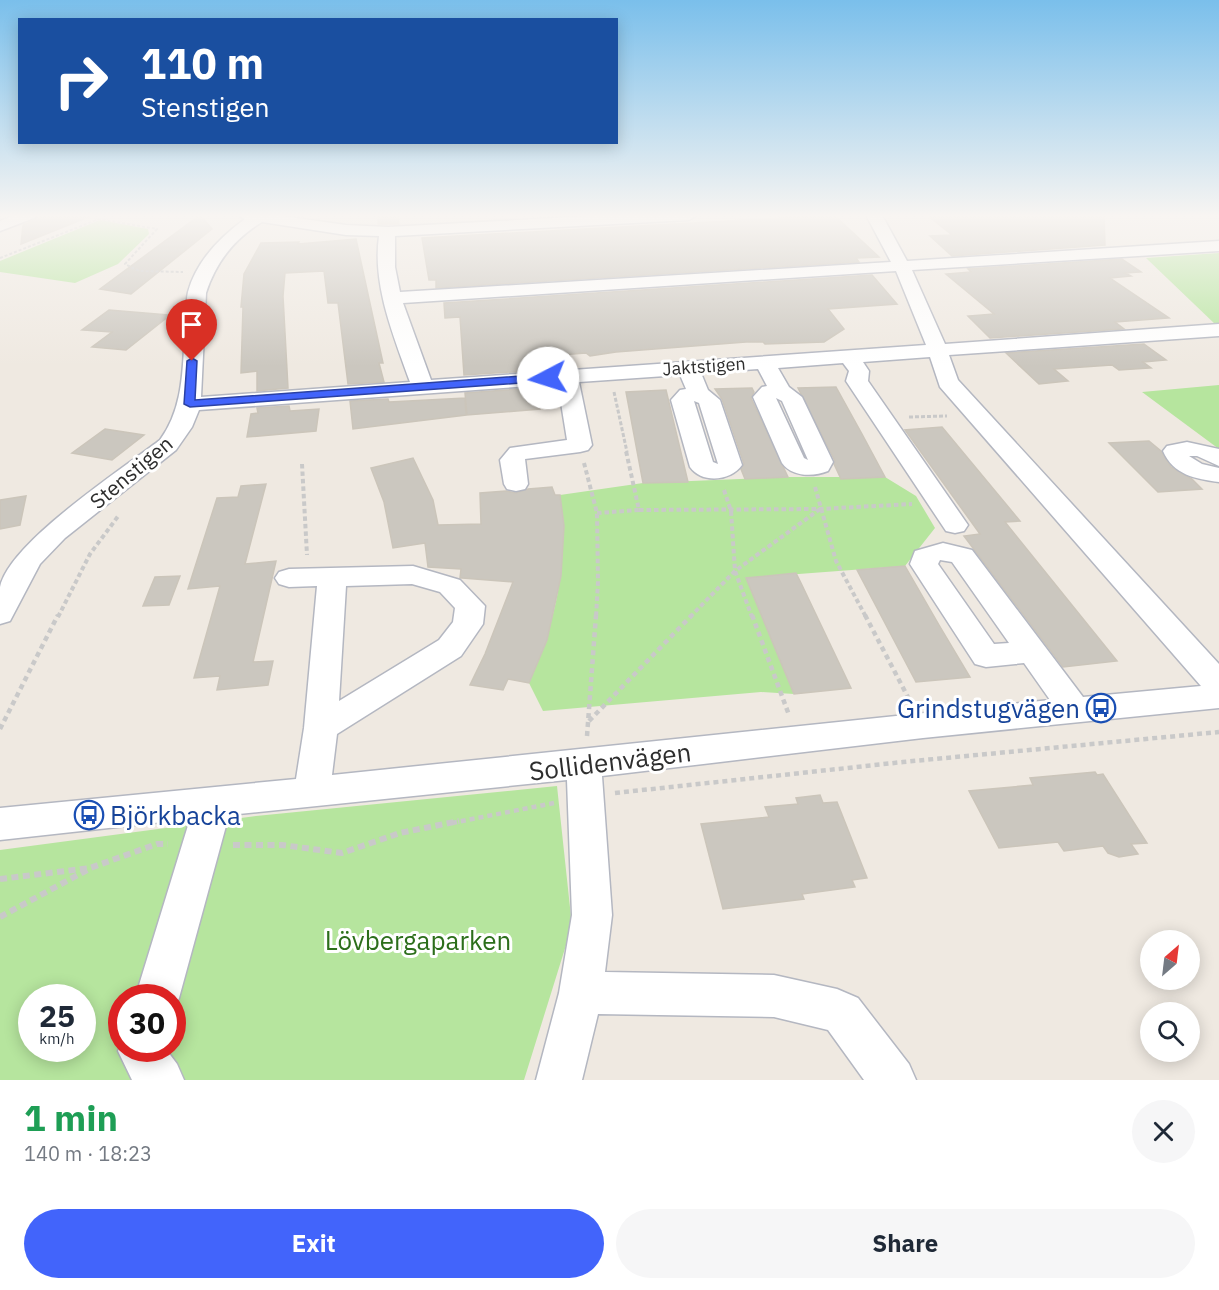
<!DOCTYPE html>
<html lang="en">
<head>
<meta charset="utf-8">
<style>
  body { margin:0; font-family:"IBM Plex Sans",sans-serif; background:#f6f6f7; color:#1f2937; height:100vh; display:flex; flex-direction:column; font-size:22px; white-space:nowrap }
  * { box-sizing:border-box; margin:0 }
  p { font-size:20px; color:#747a83 }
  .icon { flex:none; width:33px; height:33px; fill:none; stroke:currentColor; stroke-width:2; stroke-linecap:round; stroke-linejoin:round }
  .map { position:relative; height:1080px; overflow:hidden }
  .details { display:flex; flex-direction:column; background:#fff; flex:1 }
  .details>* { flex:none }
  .guide { position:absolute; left:18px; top:18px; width:600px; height:126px; border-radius:0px; box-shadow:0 3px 15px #0003; background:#1a4fa0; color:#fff; overflow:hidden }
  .needle { width:39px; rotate:28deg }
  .controls { position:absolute; left:1140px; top:930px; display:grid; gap:12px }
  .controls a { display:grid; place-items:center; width:60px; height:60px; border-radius:50%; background:#fff; box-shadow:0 3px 15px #0003; font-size:30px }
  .speed { position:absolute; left:18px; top:984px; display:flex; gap:12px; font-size:30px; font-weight:700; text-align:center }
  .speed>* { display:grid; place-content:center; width:78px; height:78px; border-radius:50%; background:#fff; box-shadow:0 3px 15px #0003; line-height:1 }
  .speed small { font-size:15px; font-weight:400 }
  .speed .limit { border:9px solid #d22; background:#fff; color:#111 }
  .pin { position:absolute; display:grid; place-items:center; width:51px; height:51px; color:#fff; margin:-62px -26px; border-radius:50% 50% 50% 0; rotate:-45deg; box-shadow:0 0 6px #0007 }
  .pin .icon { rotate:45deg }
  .me { position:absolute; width:66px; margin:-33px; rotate:265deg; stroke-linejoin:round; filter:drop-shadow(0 0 4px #0008) }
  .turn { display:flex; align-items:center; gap:21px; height:126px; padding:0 24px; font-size:27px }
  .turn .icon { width:78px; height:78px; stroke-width:2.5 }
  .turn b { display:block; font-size:42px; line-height:51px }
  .round { display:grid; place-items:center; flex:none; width:63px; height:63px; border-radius:32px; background:#f6f6f7 }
  .headline { display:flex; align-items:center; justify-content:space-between; height:102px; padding:0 24px }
  h1 { font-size:36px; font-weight:700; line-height:45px; color:#1e9e55 }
  .cta { display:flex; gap:12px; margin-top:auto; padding:12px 24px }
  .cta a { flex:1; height:69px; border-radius:36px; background:#4264fb; color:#fff; font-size:24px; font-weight:700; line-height:69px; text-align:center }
  .cta a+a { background:#f6f6f7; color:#1f2937 }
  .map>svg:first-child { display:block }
  .green { fill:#b6e59e; fill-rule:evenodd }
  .building { fill:#cbc7bf; stroke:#cbc5ba; stroke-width:1.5 }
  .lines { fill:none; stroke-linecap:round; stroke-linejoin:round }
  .minor-casing { stroke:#b4b7c1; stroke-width:3 }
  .path-far4 { stroke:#c9c9c9; stroke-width:2; stroke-dasharray:3 2; stroke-linecap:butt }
  .path-far3 { stroke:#c9c9c9; stroke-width:3; stroke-dasharray:4 2; stroke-linecap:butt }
  .path-far2 { stroke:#c9c9c9; stroke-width:4; stroke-dasharray:4.5 3; stroke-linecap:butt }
  .path-far1 { stroke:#c9c9c9; stroke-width:4.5; stroke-dasharray:5 4; stroke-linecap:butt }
  .path { stroke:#c9c9c9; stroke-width:6; stroke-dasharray:7 4.5; stroke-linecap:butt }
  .minor { fill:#fff; fill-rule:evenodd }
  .route { fill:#4264fb; stroke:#2b41a3; stroke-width:1.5 }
  .labels { text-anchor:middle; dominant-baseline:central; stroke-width:6; stroke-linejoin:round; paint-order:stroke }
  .far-street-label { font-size:18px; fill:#2e2e2e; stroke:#fff }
  .street-label { font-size:21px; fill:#2e2e2e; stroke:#fff }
  .near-transit-label { font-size:26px; fill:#164399; stroke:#fff; text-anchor:end }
  .near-street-label { font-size:26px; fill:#2e2e2e; stroke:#fff }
  .near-park-label { font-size:26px; fill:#2c6e1b; stroke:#fff }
</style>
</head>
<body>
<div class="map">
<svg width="1219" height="1080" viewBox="0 0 1219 1080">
  <rect width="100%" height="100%" fill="#efe9e1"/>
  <path class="green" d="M100,220L148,229L149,234L118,264L75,283L0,272V261Z
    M1219,253V325H1216L1146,258Z
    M1219,385V449L1142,392Z
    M788,477H885L916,496L935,528L905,566L747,578L794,694L761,692L543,711L529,683C556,620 569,564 560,495L643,483Z
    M557,786L572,926L524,1080H0V850L256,816ZM32,998H82V1048H32ZM122,998H172V1048H122Z"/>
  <path class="building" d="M39,215H91V216L21,244L23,225L35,220Z
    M200,215L212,229L131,294L100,289Z
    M398,215L399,224H378V216Z
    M834,215L879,257L856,258L859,262L436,288V280H429L422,238Z
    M927,215H1104L1105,245L952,256L930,236L952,235Z
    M356,239L383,363H379L384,382L348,384L338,303H328L324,271L285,273L283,296L288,388L257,391V371L241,373L243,307H241L244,274L261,243L299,242L298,244Z
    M1122,259L1141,272L1125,273L1131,276L1110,278L1169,318L1115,322L1124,329L990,338L968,316L994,314L946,274L971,272L968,269Z
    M872,275L897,304L828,309L844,329L824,342L765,344L763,342H746L616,352L590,356L586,353L534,357L536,365L525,366L527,371L464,375L460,317L445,318L444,303Z
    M109,310L170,315L126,350L92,347L112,332L82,330Z
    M1144,344L1166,360L1143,362L1151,368L1119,370L1112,365L1054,369L1068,381L1039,384L1006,353Z
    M836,387L862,434L885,477L841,479L834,464L835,461L798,388Z
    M533,388L540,409L467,415L465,393Z
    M752,388L754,392L751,398L788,477L745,479L741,469L744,464L722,399L715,389Z
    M666,390L688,482L643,483L626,392Z
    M465,398L466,415L353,429L350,401L388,399L389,402Z
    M289,406L290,411L319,409L316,431L247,437L251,414L258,413L257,408Z
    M942,427L1020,521L1005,522L1117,661L1063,667L973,548L964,536L980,534L905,430Z
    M105,429L144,435L112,460L72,453Z
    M1149,441L1161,451L1171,467L1192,479L1202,489L1158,492L1109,443Z
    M413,458L433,500L438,525L481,524L480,493L506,491L516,493L528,489L552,487L555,495H560L564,526L561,576L547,640L529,683L508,679L503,690L470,685L485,654L513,582L462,578H460L461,569L428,567L425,543L393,548L384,502L371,468Z
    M266,484L245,564L276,561L253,662L273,661L268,685L217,690L220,676L194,678L220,586L188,589L217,498L238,497L241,486Z
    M26,496L20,525L0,529V500Z
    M905,566L939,625L970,677L916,682L857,570Z
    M796,573L801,583L851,688L794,694L746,578Z
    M180,576L169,605L143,606L155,577Z
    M1095,772L1097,775L1103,774L1147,843L1131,844L1138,854L1119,857L1108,853L1103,846L1064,851L1058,842L999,848L969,791L1033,785L1030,778Z
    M820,795L823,803L837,802L867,878L852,880L855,887L802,894L804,899L723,909L701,824L769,817L765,807L798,804L796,798Z"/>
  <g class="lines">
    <g class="minor-casing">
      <path id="minor" d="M15,215H37L34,218L0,231V221Z
        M237,215H275L346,225L388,227L609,215H697L689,220L395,236V267L400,292L891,262L866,215H882L907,261L1219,241V251L912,270L945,344L1219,324V336L949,355L958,380L1219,664V708L923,738L602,776L612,915L605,972L774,975L837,989L858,998L909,1064L916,1080H864L828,1030L774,1017L598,1014L582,1080H536L559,993L572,915L567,780L229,815L179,998L172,1013V998H135L190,819L0,840V808L296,779L304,728L317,586L289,587L279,584L275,578L279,572L289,569L413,566L460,580L485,606L483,624L461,656L337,734L332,775L1050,700L1024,663L986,667L975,664L910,564L915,551L943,543L972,550L1083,697L1201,686L940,387L930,357L863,362L869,371L868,381L968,525L964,531L955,533L946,531L846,381L849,371L843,363L778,368L789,387L802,397L833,462L828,471C813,477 792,477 782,463L753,397L762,387L767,386L758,369L701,373L708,390L720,400L742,465C731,481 702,484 690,467L671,400L680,390L686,389L680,375L579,382L592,445L588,450L580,452L525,459L528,484L525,489L516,491L507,489L504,484L500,460L510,448L567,440L558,384L199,410L192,427L176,450L65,538L40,564L10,621L0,624C0,612 0,598 0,587C9,543 122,469 160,440C186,404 182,362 186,319C187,311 186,300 188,292C196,262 220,237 245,219ZM262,222L346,235L379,236C372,285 394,337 410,382L201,397L206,293C216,262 234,239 262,222ZM896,271L926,345L431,380L403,303ZM776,398L782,401L808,460L804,458ZM694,401L699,403L718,464L713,462ZM940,560L952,562L1009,643L994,644L938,564ZM412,584L440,592L455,608L453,622L439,640L339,701L346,586Z
        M1187,442L1219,449V466L1197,456H1189L1202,464L1219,468V482C1196,479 1173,475 1163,451L1167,446Z
        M122,1043V1048H165L177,1064L184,1080H132L118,1051Z"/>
    </g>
    <path class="path-far4" d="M0,258L99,219L157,229L125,264L139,271L183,272"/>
    <path class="path-far3" d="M614,392L627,452
      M909,417L947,416"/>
    <path class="path-far2" d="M584,463L597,513L598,582L596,617
      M302,464L307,555
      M815,487L836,561L866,617
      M724,490L731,511L735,571L752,617
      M639,510L820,509L912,504
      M597,513L639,510L626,451
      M58,617L90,554L119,515
      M690,617L735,571L820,509"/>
    <path class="path-far1" d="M752,615L789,715
      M865,615L910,701
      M589,721L692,615
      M0,729L58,615
      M587,736L596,615
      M615,793L903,762L1219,732
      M452,823L554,803"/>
    <path class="path" d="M233,845H282L342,853L400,833L459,821
      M0,879L90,868L157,844H168
      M0,917L89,869"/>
    <use href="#minor" class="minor"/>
  </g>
  <linearGradient id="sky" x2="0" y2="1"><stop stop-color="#7abfeb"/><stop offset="0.59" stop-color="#f8f5f2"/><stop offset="1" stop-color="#f8f5f2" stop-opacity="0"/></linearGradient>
  <rect width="1219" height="366" fill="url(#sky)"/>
  <path class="route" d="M192,358L197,361L195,400L548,374L553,378L548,381L190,407L184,404L187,361Z"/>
  <defs>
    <g id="bus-ring" transform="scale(1.5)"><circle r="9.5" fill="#fff" stroke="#1a4fb4" stroke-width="1.5"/><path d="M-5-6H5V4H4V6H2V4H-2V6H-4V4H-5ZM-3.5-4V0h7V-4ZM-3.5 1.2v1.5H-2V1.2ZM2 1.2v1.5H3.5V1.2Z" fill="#1a4fb4"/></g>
  </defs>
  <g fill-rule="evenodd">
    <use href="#bus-ring" x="1101" y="708"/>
    <use href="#bus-ring" x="89" y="815"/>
  </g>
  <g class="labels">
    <g class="far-street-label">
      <text transform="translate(704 366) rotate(-4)">Jaktstigen</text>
    </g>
    <g class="street-label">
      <text transform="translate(131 472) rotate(-40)">Stenstigen</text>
    </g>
    <g class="near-transit-label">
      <text x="1080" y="708">Grindstugvägen</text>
      <text x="110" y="815" text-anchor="start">Björkbacka</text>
    </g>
    <g class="near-street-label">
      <text transform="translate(610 761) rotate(-7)">Sollidenvägen</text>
    </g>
    <g class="near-park-label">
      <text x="418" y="940">Lövbergaparken</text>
    </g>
  </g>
</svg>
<div class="controls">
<a><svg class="needle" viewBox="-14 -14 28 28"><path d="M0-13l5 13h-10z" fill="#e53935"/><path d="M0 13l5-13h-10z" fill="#747a83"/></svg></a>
<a><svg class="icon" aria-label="search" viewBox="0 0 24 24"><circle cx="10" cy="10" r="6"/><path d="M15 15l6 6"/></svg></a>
</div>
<div class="speed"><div>25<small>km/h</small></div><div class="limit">30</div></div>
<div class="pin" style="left:192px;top:361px;background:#d93025"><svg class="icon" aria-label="arrive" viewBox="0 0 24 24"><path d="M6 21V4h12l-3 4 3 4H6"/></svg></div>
<svg class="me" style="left:548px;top:378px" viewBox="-20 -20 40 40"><circle r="19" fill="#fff"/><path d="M0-13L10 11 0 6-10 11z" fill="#4264fb"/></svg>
<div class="guide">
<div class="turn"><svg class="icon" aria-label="right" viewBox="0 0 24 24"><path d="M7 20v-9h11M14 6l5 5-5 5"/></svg><div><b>110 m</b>Stenstigen</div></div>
</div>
</div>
<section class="details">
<div class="headline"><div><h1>1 min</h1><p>140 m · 18:23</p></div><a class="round"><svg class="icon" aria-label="close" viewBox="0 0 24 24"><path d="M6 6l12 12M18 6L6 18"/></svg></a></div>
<div class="cta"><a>Exit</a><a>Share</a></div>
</section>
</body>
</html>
